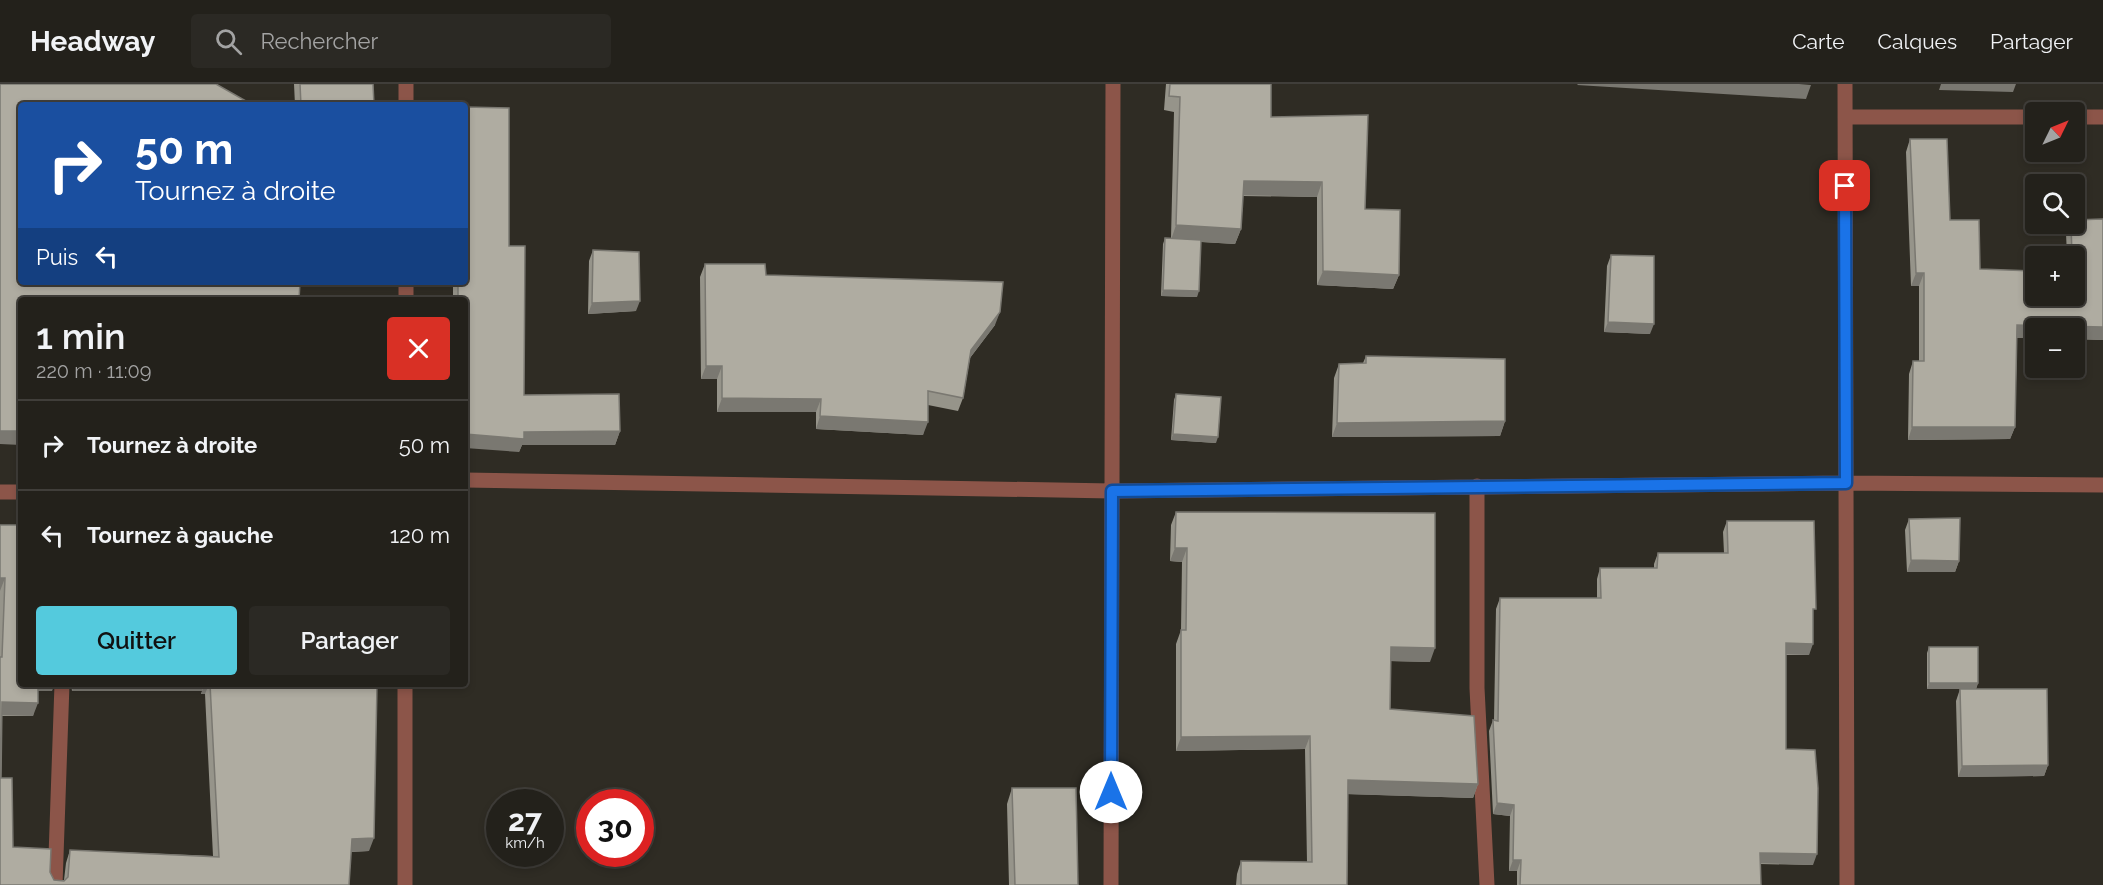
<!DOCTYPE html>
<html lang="fr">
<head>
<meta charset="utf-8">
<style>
  body { margin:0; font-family:Raleway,sans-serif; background:#2b2924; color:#f1f3f6; height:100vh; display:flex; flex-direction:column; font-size:22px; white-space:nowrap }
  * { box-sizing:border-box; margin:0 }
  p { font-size:20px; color:#a3a3a3 }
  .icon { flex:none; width:33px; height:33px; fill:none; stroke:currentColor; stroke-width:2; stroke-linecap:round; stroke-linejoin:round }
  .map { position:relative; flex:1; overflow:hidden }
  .side { position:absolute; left:18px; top:213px; width:450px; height:390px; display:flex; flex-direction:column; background:#23211b; border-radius:6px; box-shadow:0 3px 9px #0003,0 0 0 2px #403e3a }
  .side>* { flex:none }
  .guide { position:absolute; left:18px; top:18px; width:450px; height:183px; border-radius:6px; box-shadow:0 3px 9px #0003,0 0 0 2px #403e3a; background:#1a4fa0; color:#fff; overflow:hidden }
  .needle { width:39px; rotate:47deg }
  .controls { position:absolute; left:2025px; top:18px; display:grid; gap:12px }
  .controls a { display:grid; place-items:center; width:60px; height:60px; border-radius:6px; background:#23211b; box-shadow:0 3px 9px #0003,0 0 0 2px #403e3a; font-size:30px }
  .speed { position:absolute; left:486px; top:705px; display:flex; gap:12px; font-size:30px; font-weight:700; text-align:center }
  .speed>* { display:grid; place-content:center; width:78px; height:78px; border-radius:50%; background:#23211b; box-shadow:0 3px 9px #0003,0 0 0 2px #403e3a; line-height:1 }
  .speed small { font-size:15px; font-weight:400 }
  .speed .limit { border:9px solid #d22; background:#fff; color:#111 }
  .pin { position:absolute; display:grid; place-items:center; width:51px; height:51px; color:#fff; margin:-26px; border-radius:12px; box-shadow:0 3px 9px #0006 }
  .me { position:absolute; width:66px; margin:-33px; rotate:0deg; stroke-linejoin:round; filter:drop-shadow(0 0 4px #0008) }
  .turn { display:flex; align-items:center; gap:21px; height:126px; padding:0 18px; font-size:27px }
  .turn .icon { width:78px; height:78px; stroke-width:2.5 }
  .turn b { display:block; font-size:42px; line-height:51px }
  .then { display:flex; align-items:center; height:57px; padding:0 18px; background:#0003; gap:12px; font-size:22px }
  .round { display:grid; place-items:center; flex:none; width:63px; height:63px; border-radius:6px; background:#2b2924 }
  .summary { display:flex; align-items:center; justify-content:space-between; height:102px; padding:0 18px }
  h1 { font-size:36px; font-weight:600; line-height:45px }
  .button { display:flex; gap:12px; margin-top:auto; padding:12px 18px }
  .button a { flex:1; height:69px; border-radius:6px; background:#54cadd; color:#111; font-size:24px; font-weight:600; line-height:69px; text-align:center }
  .button a+a { background:#2b2924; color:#f1f3f6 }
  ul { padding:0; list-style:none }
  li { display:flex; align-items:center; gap:18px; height:90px; padding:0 18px; border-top:2px solid #403e3a }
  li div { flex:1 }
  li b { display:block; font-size:22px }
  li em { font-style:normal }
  header { display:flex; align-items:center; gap:36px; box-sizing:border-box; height:84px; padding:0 30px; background:#23211b; border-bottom:2px solid #403e3a }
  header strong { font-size:28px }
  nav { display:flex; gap:33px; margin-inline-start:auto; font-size:21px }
  .search { width:420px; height:54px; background:#2b2924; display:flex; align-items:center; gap:15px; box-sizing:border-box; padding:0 21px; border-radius:6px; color:#a3a3a3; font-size:22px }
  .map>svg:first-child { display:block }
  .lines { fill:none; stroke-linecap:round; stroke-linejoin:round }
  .minor { stroke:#8c5549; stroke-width:15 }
  .wall { fill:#96948a }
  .shaded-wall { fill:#7a7871 }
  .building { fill:#afaca1; stroke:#7a7871; stroke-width:1.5 }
  .route-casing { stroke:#114b97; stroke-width:15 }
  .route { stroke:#1a73e8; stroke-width:10 }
</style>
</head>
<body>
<header>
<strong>Headway</strong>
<div class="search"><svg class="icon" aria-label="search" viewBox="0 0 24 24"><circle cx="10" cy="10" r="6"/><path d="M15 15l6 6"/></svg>Rechercher</div>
<nav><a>Carte</a><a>Calques</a><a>Partager</a></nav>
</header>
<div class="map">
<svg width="2103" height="801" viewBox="0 0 2103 801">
  <rect width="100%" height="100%" fill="#2f2c24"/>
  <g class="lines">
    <path class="minor" d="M406,0V21
      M1845,0L1847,801
      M1845,33H2036
      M2074,33H2103
      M406,216V198
      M465,396L1112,407L1846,399L2103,401
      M1477,402V604L1487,801
      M0,408H21
      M55,801L62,600
      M405,801V600
      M1111,801L1113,0"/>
  </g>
  <path class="wall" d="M294,0H373L374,21H295Z
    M1166,0H1271V33L1365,125L1399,191L1393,205L1317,201V113L1243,112L1241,145L1235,160L1201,158L1197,213L1161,212L1163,160L1165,154H1171L1174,28L1164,26Z
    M1910,55L1950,136L1980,185L2074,212V172H2067L2066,149L2070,140L2103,135V256L2074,255L2036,244V254H2017L2015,343L2010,355L1908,356L1909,290L1913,277H1919V202H1911L1906,68Z
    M509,162L524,311L620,347L615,361H522L519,368L465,216H453V198H465Z
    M593,166L636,227L588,230L589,177Z
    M1611,171L1650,250L1604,248L1607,182Z
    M705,180L766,191L995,241L970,274L963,314L958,327L928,321L923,351L816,345V328H717V295H701L700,193Z
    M1366,272L1505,337L1500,352L1332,353L1334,294L1339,280L1363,279Z
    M1176,310L1216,359L1171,356L1174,316Z
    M1176,428L1430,578L1391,577L1390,625L1478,700L1473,714L1348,710L1347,801H1236L1237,790L1241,777L1307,778L1305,665L1176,667V560L1181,546L1182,478L1170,477L1171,441Z
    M1909,435L1959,477L1955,488H1907L1905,446Z
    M1727,437L1813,534L1809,571H1786V665L1813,781L1760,780L1761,801H1517V787H1509L1510,732L1493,730L1489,647L1493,636H1494L1496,525L1500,514H1597V495L1600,484H1654V480L1658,469H1724L1723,448Z
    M0,441L52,607H38L33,632H2L1,694L13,763L50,788L54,796H64L66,779L70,766L213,772L205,610H201L202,607H72L71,600H377L369,767L351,768L349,801H0Z
    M1929,563L1978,599L1976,605H1927V569Z
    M1960,605L2048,681L2044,692L1958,693L1956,617Z
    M1012,704L1078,801H1009L1007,720Z"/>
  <path class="shaded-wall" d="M1578,0H1799L1811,1L1806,15L1577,1Z
    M1941,0H2016L2013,8L1939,6Z
    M1244,97L1322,98L1317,113L1238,111Z
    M1176,141L1241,145L1235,160L1171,156Z
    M1323,187L1399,191L1393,205L1317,201Z
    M1916,189H1924L1919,202H1911Z
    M1163,206L1199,207L1197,213L1161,212Z
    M640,217L636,227L588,230L592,219Z
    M1000,228L995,241L966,279L971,266Z
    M1608,238L1654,240L1650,250L1604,248Z
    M2017,241L2103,243V256L2074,255V244H2036V254H2012Z
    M706,282H722L717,295H701Z
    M722,314L821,315L816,328H717Z
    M820,332L928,338L923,351L816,345Z
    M1505,337L1500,352L1332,353L1337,339Z
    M1912,343H2015L2010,355L1908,356Z
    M0,347H21V361L0,360Z
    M620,347L615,361H522L519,368L465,364V350L524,348Z
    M1173,350L1218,353L1216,359L1171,356Z
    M1175,464H1187L1182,478L1170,477Z
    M1911,476L1959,477L1955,488H1907Z
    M0,494H5L0,507Z
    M1786,559L1813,560L1809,571L1782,570Z
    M1391,563L1435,564L1430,578L1386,577Z
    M1929,599H1978L1976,605H1927Z
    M36,600H55L52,607H33Z
    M74,600H204L202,607H72Z
    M205,600H209L205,610H201Z
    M2,618L38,619L33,632L0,631Z
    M1310,652L1305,665L1176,667L1181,653Z
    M2048,681L2044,692L1958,693L1962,682Z
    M1348,696L1478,700L1473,714L1343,710Z
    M1497,719L1514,721L1510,732L1493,730Z
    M374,754L369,767L347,768L352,755Z
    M1760,769L1817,770L1813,781L1756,779Z
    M1513,776H1521L1517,787H1509Z"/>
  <path class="building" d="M0,0H216L253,21H21V198H300L299,216H21V347H0Z
    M300,0H373L374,21H301Z
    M1170,0H1271V33L1368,31L1365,125L1400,126L1399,191L1323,187L1322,98L1244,97L1241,145L1176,141L1180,13L1169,12Z
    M465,23L509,24V162H525L524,311L619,310L620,347L524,348V355L465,350V216H458V198H465Z
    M1910,55H1947L1950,136H1979L1980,185L2036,187V212H2074V172H2072L2071,140H2074V136L2103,135V243L2017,241L2015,343H1912L1913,277H1924V189H1916Z
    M1165,154L1201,156L1199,207L1163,206Z
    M593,166L639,168L640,217L592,219Z
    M1611,171L1654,172V240L1608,238Z
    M705,180H765L766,191L1003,198L1000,228L971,266L963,314L928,307V338L820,332L821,315L722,314V282H706Z
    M1366,272L1505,275V337L1337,339L1339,280L1366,279Z
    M1176,310L1221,313L1218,353L1173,350Z
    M1176,428L1435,429V564L1391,563L1390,625L1474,632L1478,700L1348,696L1347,801H1241V777L1312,778L1310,652L1181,653V546H1186L1187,464H1175Z
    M1960,434L1959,477L1911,476L1909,435Z
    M1727,437H1814L1816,525H1813V560L1786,559V665L1815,666L1818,704L1817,770L1760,769L1761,801H1520L1521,776H1513L1514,721L1497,719L1493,636L1498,637L1500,514H1601L1600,484H1657L1658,469H1728Z
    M0,441H21V600H38V619L2,618L1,694H12L13,763L51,765L50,788L54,796L64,797L68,793L70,766L219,773L210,600H377L374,754L352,755L349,801H0V573H2L5,494H0Z
    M1929,563H1978V599H1929Z
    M1960,605H2047L2048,681L1962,682Z
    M1012,704H1076L1078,801H1015Z"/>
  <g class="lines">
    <g class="route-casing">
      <path id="route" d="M1111,708L1112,407L1846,399L1845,102"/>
    </g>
    <use href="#route" class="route"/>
  </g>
</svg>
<div class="controls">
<a><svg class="needle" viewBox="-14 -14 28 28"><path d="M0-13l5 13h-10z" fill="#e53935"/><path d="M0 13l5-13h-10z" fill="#a3a3a3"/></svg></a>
<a><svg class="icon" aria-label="search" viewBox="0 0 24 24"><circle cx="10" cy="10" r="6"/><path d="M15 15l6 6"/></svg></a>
<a>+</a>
<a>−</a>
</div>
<div class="speed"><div>27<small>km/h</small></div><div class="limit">30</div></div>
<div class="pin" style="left:1845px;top:102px;background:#d93025"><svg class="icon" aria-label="arrive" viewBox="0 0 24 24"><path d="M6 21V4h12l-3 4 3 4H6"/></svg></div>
<svg class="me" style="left:1111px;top:708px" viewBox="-20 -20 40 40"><circle r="19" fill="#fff"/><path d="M0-13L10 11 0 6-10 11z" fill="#1a73e8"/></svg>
<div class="guide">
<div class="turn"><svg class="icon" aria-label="right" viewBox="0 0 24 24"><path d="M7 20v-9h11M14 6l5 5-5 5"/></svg><div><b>50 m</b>Tournez à droite</div></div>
<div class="then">Puis<svg class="icon" aria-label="left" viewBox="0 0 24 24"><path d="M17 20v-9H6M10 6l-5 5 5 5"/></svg></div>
</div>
<section class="side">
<div class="summary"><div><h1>1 min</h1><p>220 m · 11:09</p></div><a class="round" style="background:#d93025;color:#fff"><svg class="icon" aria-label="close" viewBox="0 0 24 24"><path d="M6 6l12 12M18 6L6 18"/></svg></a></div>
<ul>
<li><svg class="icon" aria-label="right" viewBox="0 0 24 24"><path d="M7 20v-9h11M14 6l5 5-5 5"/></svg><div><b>Tournez à droite</b></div><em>50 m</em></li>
<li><svg class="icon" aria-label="left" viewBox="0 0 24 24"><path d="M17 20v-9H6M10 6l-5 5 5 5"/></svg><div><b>Tournez à gauche</b></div><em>120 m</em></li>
</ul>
<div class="button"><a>Quitter</a><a>Partager</a></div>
</section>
</div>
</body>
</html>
